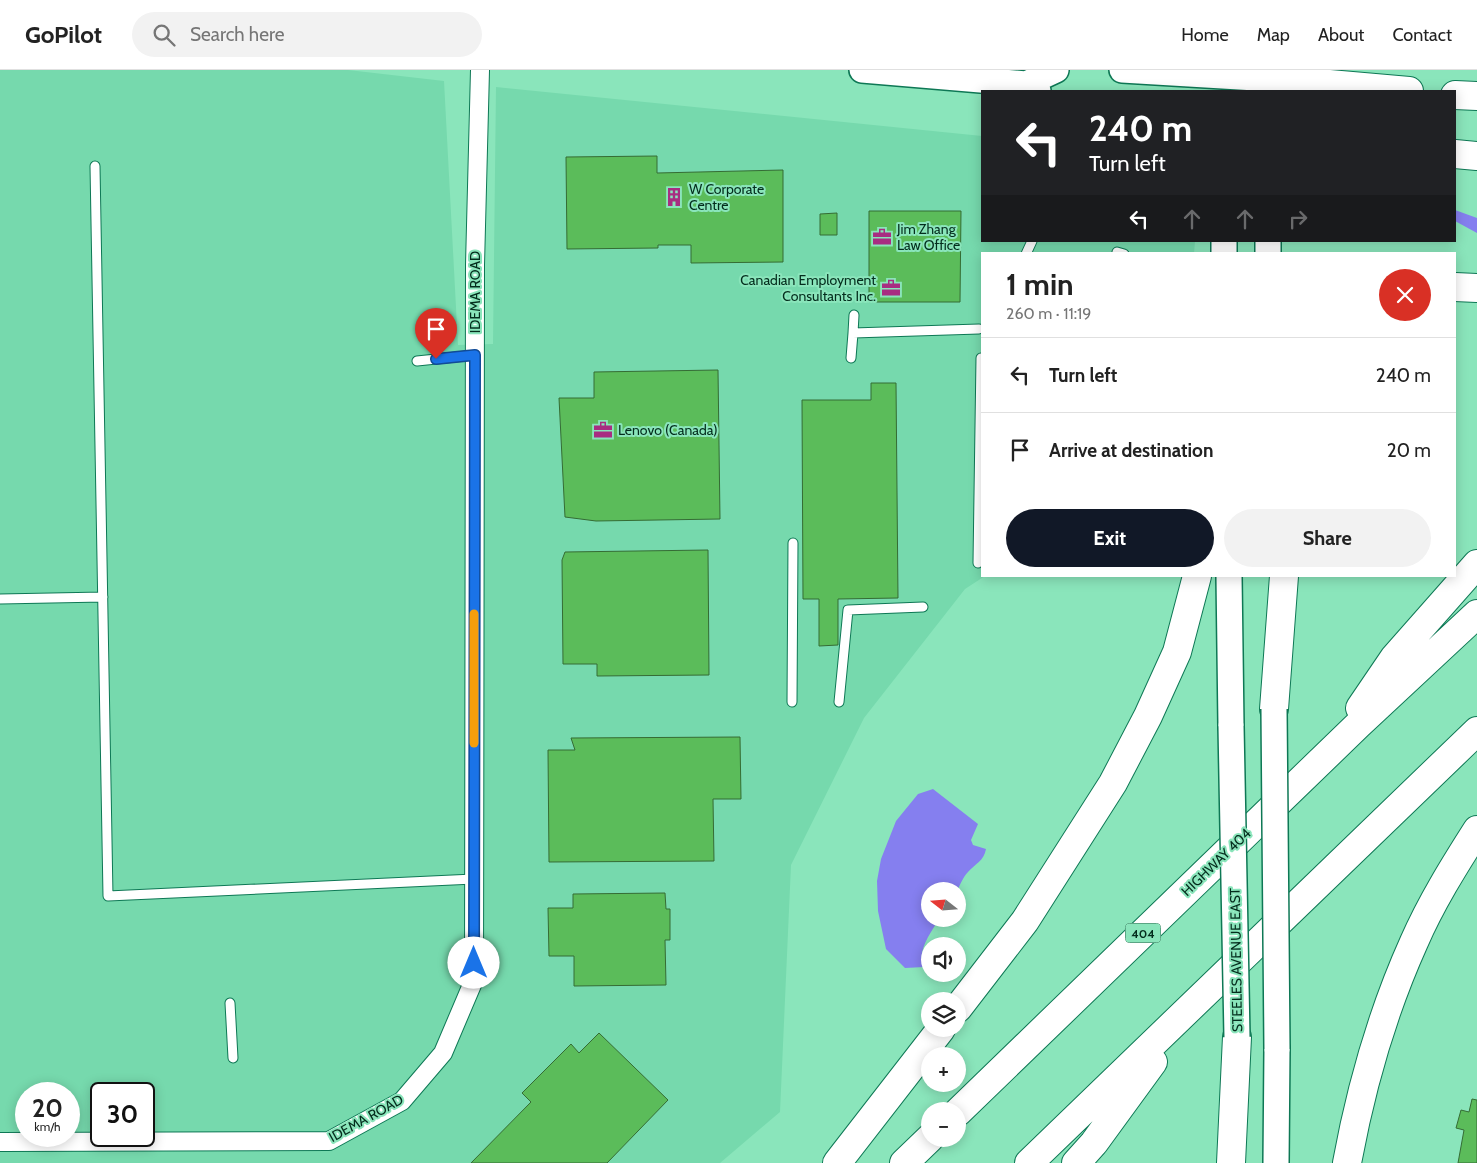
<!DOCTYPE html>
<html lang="en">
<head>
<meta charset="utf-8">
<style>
  body { margin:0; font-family:Cabin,sans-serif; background:#f2f2f2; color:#222; height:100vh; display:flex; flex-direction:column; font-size:19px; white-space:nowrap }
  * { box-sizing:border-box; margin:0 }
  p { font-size:16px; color:#767676 }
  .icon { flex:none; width:28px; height:28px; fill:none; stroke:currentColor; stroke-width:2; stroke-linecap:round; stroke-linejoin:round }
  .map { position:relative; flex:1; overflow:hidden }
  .sheet { position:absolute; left:981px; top:182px; width:475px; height:325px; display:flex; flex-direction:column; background:#fff; border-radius:0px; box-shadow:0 2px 12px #0003 }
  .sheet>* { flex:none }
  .banner { position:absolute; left:981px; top:20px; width:475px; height:152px; border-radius:0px; box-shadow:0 2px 12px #0003; background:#202124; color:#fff; overflow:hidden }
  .needle { width:32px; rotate:287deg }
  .controls { position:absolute; left:921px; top:812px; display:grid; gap:10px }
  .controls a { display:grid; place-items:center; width:45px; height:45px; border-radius:50%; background:#fff; box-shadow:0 2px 12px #0003; font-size:25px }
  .speed { position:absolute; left:15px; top:1012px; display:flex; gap:10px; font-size:25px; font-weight:700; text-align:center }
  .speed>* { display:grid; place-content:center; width:65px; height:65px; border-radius:50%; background:#fff; box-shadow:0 2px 12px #0003; line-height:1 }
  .speed small { font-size:12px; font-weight:400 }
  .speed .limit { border:2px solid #111; border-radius:8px; background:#fff; color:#111 }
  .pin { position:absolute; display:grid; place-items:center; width:42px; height:42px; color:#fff; margin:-51px -21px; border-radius:50% 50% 50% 0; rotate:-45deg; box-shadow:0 0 5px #0007 }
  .pin .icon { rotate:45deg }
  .me { position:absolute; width:55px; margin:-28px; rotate:0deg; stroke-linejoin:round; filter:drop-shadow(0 0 4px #0008) }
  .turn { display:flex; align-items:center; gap:18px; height:105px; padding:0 25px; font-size:22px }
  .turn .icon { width:65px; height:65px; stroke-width:2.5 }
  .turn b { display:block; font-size:35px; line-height:42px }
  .lanes { display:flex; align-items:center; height:48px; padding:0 25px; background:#0003; justify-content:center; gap:25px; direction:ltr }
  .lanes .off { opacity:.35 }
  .round { display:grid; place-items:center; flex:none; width:52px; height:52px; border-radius:26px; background:#f2f2f2 }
  .summary { display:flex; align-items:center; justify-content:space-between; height:85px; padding:0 25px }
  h1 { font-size:30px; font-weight:700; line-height:38px }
  .primary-button { display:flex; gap:10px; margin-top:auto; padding:10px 25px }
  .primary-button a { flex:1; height:58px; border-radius:30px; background:#111827; color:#fff; font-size:20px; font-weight:700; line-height:58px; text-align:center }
  .primary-button a+a { background:#f2f2f2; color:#222 }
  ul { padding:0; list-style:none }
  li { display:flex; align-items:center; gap:15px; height:75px; padding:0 25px; border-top:1px solid #e0e0e0 }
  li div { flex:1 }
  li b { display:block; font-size:19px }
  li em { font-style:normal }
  header { display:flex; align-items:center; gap:30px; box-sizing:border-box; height:70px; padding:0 25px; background:#fff; border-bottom:1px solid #e0e0e0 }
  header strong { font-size:24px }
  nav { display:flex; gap:28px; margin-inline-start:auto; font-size:18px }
  .search { width:350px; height:45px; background:#f2f2f2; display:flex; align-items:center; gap:12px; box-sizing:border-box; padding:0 18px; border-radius:28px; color:#767676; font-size:19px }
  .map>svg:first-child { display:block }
  .built { fill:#76d9ad; fill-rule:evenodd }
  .water { fill:#857fef }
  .building { fill:#5bbc5a; stroke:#356c34 }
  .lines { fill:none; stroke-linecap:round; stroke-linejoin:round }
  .service-casing { stroke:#0e7855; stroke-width:11 }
  .minor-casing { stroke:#0e7855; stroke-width:20 }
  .secondary-casing { stroke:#0e7855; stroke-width:28 }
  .motorway-casing { stroke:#0e7855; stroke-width:30 }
  .service { stroke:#fff; stroke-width:9 }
  .minor { stroke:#fff; stroke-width:18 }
  .secondary { stroke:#fff; stroke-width:25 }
  .motorway { stroke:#fff; stroke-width:28 }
  .secondary-bridge-casing { stroke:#0e7855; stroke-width:28; stroke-linecap:butt }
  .secondary-bridge { stroke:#fff; stroke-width:25 }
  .route-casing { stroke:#114b97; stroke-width:12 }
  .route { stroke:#1a73e8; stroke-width:9 }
  .slow { stroke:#f59e0b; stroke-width:9 }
  .labels { text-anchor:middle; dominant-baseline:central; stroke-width:4; stroke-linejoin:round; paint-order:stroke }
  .shield { fill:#8ae5bb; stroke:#2c644c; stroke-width:1 }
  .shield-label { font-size:12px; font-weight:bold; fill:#042d1d }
  .poi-label { font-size:14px; fill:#042d1d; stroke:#8ae5bb; text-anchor:start }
  .street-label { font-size:14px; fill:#042d1d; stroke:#8ae5bb }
</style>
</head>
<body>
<header>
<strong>GoPilot</strong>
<div class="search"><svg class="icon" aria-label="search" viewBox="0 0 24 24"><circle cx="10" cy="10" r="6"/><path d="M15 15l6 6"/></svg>Search here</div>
<nav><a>Home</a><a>Map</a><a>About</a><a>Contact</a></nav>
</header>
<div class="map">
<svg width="1477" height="1093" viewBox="0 0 1477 1093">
  <rect width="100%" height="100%" fill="#8ae5bb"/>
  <path class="built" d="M0,0H348L444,11L458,275L493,274L496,17L982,66V171H1195L1194,184H982V506H985L965,519L864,648L791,795L780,1042L720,1093H0ZM26,1024H69V1066H26ZM101,1024H144V1066H101Z"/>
  <path class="water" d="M1455,140L1477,148V163L1455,151Z
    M933,719L978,754L971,770L973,775L986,779C984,791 975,794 968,802C963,807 960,815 957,821H930V849H939C931,863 916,881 924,897L905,898L886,879L878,841L877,811L881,789L896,751L918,724Z"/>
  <path class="building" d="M657,86V103L783,100V192L691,193V175H658V178L567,179L566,87Z
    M869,141H961L960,232H869Z
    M837,143V165H820V144Z
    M718,300L720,449L596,451L565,447L559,328H594V302Z
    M871,313H896L898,528L838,529V575L819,576V529H803L802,330H871Z
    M708,480L709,605L597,606V594H563L562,490L565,482Z
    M740,667L741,729H713L714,791L549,792L548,680H575L571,668Z
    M665,823L666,839H670V870H665L666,915L574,916V886H549L548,838H573V824Z
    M599,963L668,1030L607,1093H471L531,1032L522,1023L571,974L579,983Z
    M1472,1029L1477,1030V1093H1458L1464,1060L1456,1058L1461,1040L1469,1042Z"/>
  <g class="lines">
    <g class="service-casing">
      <path id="service" d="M95,96L108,826L474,809
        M1117,182L1124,184
        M1026,184L1032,171
        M854,245L853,263L979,259
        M851,288L853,263
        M417,291L475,285
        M978,493L981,288
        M0,529L103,527
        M792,632L793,473
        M839,632L848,540L923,537
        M230,933L233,988"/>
    </g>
    <g class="minor-casing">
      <path id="minor" d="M0,1072L329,1071L402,1031L443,983L474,910L475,195L480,0"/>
    </g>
    <g class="secondary-casing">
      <path id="secondary" d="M862,0L1026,14L1038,21
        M1122,0L1273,9
        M1026,14L1056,0
        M1224,184V171
        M1268,184V171
        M1229,506L1231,656
        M1276,1093L1277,979"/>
    </g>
    <g class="motorway-casing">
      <path id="motorway" d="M1273,9L1409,21
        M1455,25L1477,26
        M1455,84L1477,86
        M1455,217L1477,218
        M1360,638L1394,588L1477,494
        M1274,639L1284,506
        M958,938L1025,851L1113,713L1148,646L1177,582L1197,506
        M958,1042L1358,655L1477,544
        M837,1093L941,959
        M904,1093L930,1068
        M1029,1093L1477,661
        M1076,1093L1094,1073L1153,992
        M1231,1093L1237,967
        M1347,1093C1361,1017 1382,943 1414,872C1431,833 1454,796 1477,760"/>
    </g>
    <use href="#service" class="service"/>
    <use href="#minor" class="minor"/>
    <use href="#secondary" class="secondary"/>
    <use href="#motorway" class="motorway"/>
    <g class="secondary-bridge-casing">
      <path id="secondary-bridge" d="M1274,639L1277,979
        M1231,656L1237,967"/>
    </g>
    <use href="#secondary-bridge" class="secondary-bridge"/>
  </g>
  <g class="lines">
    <g class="route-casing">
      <path id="route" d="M436,289L475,285L474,893"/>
    </g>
    <use href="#route" class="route"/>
    <path class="slow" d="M474,673V544"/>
  </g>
  <defs>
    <g id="building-bare" transform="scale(1.5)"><path d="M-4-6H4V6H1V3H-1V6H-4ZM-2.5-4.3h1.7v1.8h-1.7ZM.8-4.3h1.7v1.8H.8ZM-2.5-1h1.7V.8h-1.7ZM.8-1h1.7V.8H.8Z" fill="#a82d81" stroke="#8ae5bb" stroke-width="2.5" paint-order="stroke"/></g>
    <g id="office-bare" transform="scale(1.5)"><path d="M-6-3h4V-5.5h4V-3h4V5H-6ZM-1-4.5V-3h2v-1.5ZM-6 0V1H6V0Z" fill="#a82d81" stroke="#8ae5bb" stroke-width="2.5" paint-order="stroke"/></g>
  </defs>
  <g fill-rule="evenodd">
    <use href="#building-bare" x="674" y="127"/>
    <use href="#office-bare" x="882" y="167"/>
    <use href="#office-bare" x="891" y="218"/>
    <use href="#office-bare" x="603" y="360"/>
  </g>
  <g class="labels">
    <rect class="shield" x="1125.5" y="853.5" width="35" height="19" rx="4"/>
    <g class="shield-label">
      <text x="1143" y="863">404</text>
    </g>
    <g class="poi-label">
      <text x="689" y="119">W Corporate<tspan x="689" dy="16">Centre</tspan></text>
      <text x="897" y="159">Jim Zhang<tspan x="897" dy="16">Law Office</tspan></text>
      <text x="876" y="210" text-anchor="end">Canadian Employment<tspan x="876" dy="16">Consultants Inc.</tspan></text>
      <text x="618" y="360">Lenovo (Canada)</text>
    </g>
    <g class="street-label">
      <text transform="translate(475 222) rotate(-90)">IDEMA ROAD</text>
      <text transform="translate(1216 792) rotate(-44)">HIGHWAY 404</text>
      <text transform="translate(1236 890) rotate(-91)">STEELES AVENUE EAST</text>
      <text transform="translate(366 1048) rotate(-29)">IDEMA ROAD</text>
    </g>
  </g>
</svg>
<div class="controls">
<a><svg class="needle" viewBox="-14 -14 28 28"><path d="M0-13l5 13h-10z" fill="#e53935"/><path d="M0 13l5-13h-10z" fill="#767676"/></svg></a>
<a><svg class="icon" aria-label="sound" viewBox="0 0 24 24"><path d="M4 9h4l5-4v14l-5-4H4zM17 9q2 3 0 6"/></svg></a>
<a><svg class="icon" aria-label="layers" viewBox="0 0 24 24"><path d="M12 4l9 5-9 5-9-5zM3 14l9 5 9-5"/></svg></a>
<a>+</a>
<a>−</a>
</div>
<div class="speed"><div>20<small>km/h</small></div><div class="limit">30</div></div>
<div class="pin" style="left:436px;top:289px;background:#d93025"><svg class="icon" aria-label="arrive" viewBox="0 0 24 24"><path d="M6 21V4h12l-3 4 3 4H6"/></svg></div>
<svg class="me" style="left:474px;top:893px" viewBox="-20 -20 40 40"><circle r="19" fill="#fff"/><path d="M0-13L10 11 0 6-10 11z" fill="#1a73e8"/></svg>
<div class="banner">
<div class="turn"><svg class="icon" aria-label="left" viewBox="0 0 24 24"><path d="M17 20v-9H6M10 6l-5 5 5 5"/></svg><div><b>240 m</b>Turn left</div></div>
<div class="lanes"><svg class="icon" aria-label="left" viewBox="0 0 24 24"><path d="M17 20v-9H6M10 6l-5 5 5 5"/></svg><svg class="icon off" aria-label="ahead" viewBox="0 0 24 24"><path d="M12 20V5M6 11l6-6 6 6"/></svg><svg class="icon off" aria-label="ahead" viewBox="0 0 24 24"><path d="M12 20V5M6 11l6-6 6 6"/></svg><svg class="icon off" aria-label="right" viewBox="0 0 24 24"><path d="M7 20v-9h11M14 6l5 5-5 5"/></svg></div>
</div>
<section class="sheet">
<div class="summary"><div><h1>1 min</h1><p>260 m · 11:19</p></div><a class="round" style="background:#d93025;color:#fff"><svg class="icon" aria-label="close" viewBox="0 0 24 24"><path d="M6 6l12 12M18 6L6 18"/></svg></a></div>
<ul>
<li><svg class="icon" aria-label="left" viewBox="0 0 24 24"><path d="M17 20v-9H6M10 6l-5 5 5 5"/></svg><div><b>Turn left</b></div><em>240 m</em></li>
<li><svg class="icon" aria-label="arrive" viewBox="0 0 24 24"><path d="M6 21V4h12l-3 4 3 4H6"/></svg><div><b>Arrive at destination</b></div><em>20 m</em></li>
</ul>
<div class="primary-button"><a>Exit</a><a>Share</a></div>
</section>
</div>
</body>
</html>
